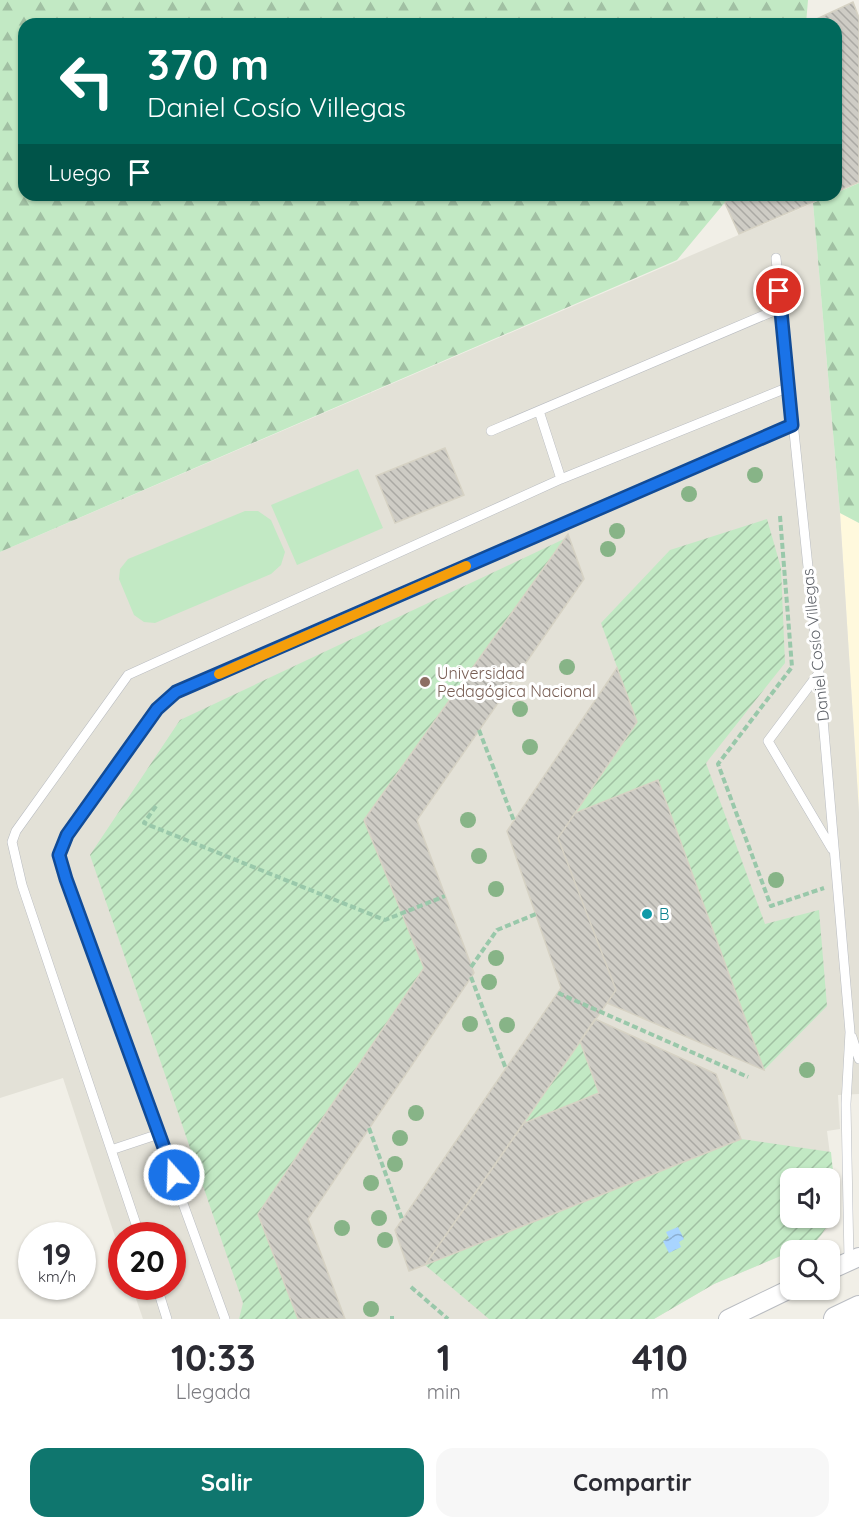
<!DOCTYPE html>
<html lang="es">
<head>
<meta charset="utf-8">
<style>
  body { margin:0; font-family:Quicksand,sans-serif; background:#f7f7f7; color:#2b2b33; height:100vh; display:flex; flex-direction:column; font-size:22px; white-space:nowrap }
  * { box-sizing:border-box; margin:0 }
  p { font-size:20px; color:#7c7c81 }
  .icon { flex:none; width:33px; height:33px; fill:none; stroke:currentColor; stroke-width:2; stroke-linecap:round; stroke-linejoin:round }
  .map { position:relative; height:1319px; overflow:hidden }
  .side { display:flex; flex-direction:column; background:#fff; flex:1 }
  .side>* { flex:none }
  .hud { position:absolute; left:18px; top:18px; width:824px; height:183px; border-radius:18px; box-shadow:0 2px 4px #0004; background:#00695c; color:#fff; overflow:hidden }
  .buttons { position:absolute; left:780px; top:1168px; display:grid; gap:12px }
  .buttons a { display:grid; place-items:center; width:60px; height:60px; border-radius:12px; background:#fff; box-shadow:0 2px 4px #0004; font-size:30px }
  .speed { position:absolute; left:18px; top:1222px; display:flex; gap:12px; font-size:30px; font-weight:700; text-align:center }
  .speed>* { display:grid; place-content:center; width:78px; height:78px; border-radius:50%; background:#fff; box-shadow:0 2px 4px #0004; line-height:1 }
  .speed small { font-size:15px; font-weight:400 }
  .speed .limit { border:9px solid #d22; background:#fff; color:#111 }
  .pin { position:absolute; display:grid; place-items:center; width:51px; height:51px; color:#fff; margin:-26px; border:3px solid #fff; border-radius:50%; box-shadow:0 2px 6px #0007 }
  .me { position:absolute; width:66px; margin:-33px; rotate:340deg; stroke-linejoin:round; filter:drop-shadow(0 0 4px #0008) }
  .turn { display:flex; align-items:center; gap:21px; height:126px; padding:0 30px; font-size:27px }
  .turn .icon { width:78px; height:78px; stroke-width:2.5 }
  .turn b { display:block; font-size:42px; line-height:51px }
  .then { display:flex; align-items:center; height:57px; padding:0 30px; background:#0003; gap:12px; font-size:22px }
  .eta { display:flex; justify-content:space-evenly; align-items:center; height:102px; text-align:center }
  .eta b { font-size:36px; font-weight:800; line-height:42px }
  .action { display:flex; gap:12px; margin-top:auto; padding:12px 30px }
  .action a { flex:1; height:69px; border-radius:18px; background:#0f766e; color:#fff; font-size:24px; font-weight:800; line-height:69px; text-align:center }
  .action a+a { background:#f7f7f7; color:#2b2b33 }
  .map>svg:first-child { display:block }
  .commercial { fill:#fff9dd }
  .education { fill:#e3e1d7; fill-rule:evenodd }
  .forest { fill:url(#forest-firs) }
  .garden { fill:url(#garden-furrows); fill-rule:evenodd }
  .pitch { fill:#c2e9c4 }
  .water { fill:url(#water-waves) }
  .building { fill:url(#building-back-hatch); stroke:#d6d2c4; stroke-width:1.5 }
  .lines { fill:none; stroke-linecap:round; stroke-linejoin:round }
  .service-casing { stroke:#b9bcc1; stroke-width:10 }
  .minor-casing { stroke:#b9bcc1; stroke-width:20 }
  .secondary-casing { stroke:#babdc3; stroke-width:26 }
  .path { stroke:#99c8aa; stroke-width:4; stroke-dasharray:6 3; stroke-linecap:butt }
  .service { stroke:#fff; stroke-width:9 }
  .minor { stroke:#fff; stroke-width:18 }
  .secondary { stroke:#fff; stroke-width:24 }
  .tree { fill:#87b487 }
  .route-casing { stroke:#114b97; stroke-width:15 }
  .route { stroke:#1a73e8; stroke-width:10 }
  .slow { stroke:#f59e0b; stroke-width:10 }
  .education-dot { fill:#8d6e63; stroke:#fff; stroke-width:2 }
  .culture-dot { fill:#0f9aa8; stroke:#fff; stroke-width:2 }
  .labels { text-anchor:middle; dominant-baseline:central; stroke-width:6; stroke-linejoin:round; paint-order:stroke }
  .street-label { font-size:16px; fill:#5e6268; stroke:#fff }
  .education-label { font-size:16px; fill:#785e54; stroke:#fff; text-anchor:start }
  .culture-label { font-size:16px; fill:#0d838f; stroke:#fff; text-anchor:start }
</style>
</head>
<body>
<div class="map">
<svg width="859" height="1319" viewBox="0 0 859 1319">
  <defs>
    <pattern id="forest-firs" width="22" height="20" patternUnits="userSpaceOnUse" patternTransform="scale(1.5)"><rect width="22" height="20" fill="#c2e9c4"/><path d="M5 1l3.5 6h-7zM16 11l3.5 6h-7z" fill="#a1c0a3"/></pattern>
    <pattern id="garden-furrows" width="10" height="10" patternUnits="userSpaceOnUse" patternTransform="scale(1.5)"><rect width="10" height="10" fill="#c2e9c4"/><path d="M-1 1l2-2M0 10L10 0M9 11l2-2" fill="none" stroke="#a1c0a3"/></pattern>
    <pattern id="water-waves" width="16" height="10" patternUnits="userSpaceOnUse" patternTransform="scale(1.5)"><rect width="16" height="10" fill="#a8d4ff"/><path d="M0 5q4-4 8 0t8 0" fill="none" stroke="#8cafd2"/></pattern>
    <pattern id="building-back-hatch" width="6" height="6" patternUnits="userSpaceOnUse" patternTransform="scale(1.5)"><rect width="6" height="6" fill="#ceccc5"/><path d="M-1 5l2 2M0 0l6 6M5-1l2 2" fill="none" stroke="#aaa9a4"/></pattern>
  </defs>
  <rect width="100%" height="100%" fill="#f1efe7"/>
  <path class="commercial" d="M840,513L859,523V812Z"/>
  <path class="education" d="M813,203L840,513L859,812V1094L838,1095L840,1129L827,1131L835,1194L834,1213L828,1228L816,1241L714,1284L654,1319H143L132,1287H172V1236H122L121,1255L63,1078L0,1098V552ZM790,1179H830V1218H790Z"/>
  <path class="forest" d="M0,0H808L806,24H24V195H731L677,260L0,552Z
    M859,183V523L840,513L813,203L831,195H836V193Z"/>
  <path class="garden" d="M767,519L781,568L785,663L706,763L765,924L819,910L827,1006L764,1070L658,780L575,813L637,722L601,623L670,550Z
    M564,539L364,820L424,968L258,1214L298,1319H239L243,1303L90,855L180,720Z
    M580,1041L599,1093L524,1123Z
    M741,1139L831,1152C834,1188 843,1211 816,1241L714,1284L654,1319H489L425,1265ZM790,1179H830V1218H790Z"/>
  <path class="pitch" d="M358,469L383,528L297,565L271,505Z
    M245,511H258L271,520L285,552L281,565L271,574L155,623L144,622L134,615L119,579L120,569L128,559Z"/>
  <path class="water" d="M678,1227L684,1239L679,1242L681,1247L669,1253L663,1241L669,1238L666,1232Z"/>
  <path class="building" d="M853,2L859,18V182L836,192V24H806Z
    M731,195H829L739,234L725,203Z
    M445,448L464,495L395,523L376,476Z
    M568,534L584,579L417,820L474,973L308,1219L345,1319H298L258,1214L424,968L364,820Z
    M617,668L637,722L558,838L616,990L425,1265L409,1271L395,1230L561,988L507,831Z
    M658,780L764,1070L607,1003L616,990L558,838L575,813Z
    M595,1019L716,1074L741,1139L425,1265L524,1123L599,1093L580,1041Z"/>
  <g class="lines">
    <g class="service-casing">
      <path id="service" d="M776,258L819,673L850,1032L846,1104L849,1261
        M539,411L561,479
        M491,431L781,308
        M819,673L768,741L832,849
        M852,1037L859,1059
        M111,1150L159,1134
        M140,1236L22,885L12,842L16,831L128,675L561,479L789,387
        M157,1287L167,1319
        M225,1319L65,879L59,855L67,835L157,709L176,692L792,425"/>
    </g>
    <g class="minor-casing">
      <path id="minor" d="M830,1270L859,1257
        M728,1319L790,1289"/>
    </g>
    <g class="secondary-casing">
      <path id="secondary" d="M836,1319L859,1308"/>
    </g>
    <path class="path" d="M780,516L792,667L718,764L771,906L824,888
      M479,730L514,821
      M156,806L144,823L385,920L445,896
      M471,967L497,930L536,914
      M471,977L506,1069
      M558,993L748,1077
      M369,1128L402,1219
      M411,1287L448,1319
      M392,1316V1319"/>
    <use href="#service" class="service"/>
    <use href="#minor" class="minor"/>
    <use href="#secondary" class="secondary"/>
  </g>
  <g class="tree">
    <circle cx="755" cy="475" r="8"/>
    <circle cx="689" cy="494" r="8"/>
    <circle cx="617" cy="531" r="8"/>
    <circle cx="608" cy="549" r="8"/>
    <circle cx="567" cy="667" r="8"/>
    <circle cx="520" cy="709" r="8"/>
    <circle cx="530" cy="747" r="8"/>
    <circle cx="468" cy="820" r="8"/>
    <circle cx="479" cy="856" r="8"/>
    <circle cx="776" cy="880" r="8"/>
    <circle cx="496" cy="889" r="8"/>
    <circle cx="496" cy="958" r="8"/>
    <circle cx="489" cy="982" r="8"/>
    <circle cx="470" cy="1024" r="8"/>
    <circle cx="507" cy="1025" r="8"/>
    <circle cx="807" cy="1070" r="8"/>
    <circle cx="416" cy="1113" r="8"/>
    <circle cx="400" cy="1138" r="8"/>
    <circle cx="395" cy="1164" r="8"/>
    <circle cx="371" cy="1183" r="8"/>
    <circle cx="379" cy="1218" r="8"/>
    <circle cx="342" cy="1228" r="8"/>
    <circle cx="385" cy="1240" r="8"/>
    <circle cx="371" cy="1309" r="8"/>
  </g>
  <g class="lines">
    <g class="route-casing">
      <path id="route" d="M174,1175L66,879L59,855L67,835L157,709L176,692L792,425L779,291"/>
    </g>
    <use href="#route" class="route"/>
    <path class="slow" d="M219,674L466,566"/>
  </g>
  <circle class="education-dot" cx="425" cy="682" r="6"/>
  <circle class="culture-dot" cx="647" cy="914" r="6"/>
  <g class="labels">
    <g class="street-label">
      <text transform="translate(815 645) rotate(-96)">Daniel Cosío Villegas</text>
    </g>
    <g class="education-label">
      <text x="437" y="673">Universidad<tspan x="437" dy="18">Pedagógica Nacional</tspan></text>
    </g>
    <g class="culture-label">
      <text x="659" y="914">B</text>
    </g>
  </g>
</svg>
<div class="buttons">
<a><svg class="icon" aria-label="sound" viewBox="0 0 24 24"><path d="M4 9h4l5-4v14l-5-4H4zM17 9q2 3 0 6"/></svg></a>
<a><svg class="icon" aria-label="search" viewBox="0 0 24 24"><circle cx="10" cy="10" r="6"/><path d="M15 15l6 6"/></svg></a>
</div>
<div class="speed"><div>19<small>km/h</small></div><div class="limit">20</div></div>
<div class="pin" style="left:779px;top:291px;background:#d93025"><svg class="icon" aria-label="arrive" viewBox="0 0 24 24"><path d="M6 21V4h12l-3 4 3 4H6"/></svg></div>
<svg class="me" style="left:174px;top:1175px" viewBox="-20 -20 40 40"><circle r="17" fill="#1a73e8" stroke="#fff" stroke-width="3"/><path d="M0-11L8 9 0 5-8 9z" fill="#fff"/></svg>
<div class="hud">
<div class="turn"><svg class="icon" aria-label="left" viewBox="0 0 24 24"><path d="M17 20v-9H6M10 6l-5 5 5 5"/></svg><div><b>370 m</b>Daniel Cosío Villegas</div></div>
<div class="then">Luego<svg class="icon" aria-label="arrive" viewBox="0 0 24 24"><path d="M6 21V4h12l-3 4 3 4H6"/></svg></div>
</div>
</div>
<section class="side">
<div class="eta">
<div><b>10:33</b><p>Llegada</p></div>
<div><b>1</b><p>min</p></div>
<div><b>410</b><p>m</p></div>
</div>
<div class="action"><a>Salir</a><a>Compartir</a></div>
</section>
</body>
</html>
